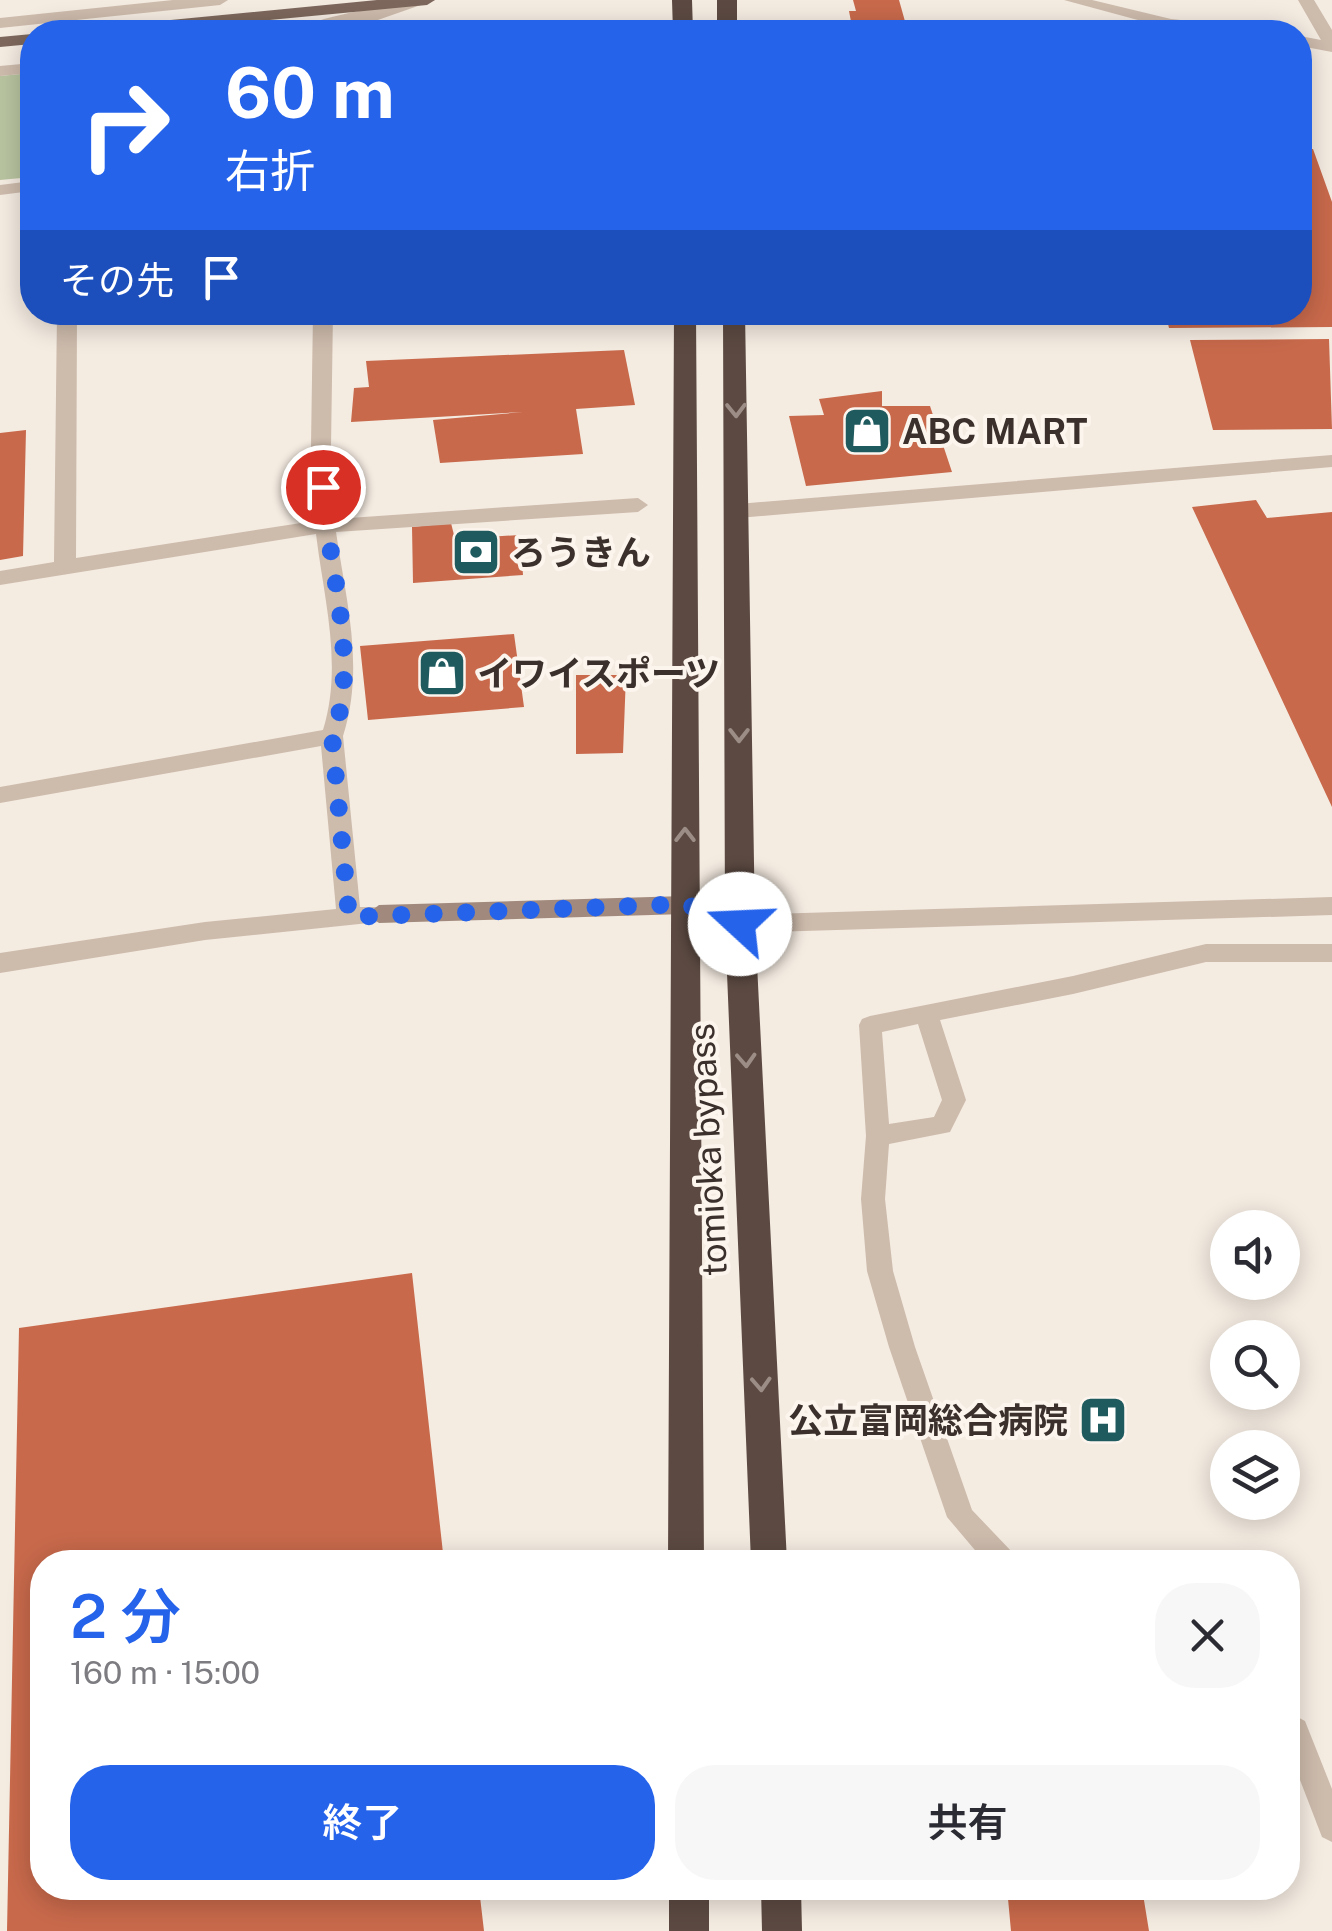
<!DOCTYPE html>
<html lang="ja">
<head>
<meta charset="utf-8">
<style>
  body { margin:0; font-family:"Public Sans","Noto Sans JP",sans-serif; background:#f7f7f7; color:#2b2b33; height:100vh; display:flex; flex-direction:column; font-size:38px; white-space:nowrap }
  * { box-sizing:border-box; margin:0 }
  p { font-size:32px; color:#7c7c81 }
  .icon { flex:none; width:55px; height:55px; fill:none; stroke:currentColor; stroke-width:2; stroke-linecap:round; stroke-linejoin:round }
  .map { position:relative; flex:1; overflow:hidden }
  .side { position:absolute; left:30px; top:1550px; width:1270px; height:350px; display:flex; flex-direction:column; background:#fff; border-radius:40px; box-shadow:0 5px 25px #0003 }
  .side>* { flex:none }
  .banner { position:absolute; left:20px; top:20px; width:1292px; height:305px; border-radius:40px; box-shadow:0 5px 25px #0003; background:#2563eb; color:#fff; overflow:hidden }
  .fabs { position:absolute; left:1210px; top:1210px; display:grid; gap:20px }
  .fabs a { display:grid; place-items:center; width:90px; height:90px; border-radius:50%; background:#fff; box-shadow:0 5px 25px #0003; font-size:50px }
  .pin { position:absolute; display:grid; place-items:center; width:85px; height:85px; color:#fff; margin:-42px; border:5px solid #fff; border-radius:50%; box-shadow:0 2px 10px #0007 }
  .me { position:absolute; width:110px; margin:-55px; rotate:290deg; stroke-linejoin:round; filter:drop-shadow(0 0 8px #0008) }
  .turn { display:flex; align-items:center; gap:35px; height:210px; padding:0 40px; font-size:45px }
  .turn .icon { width:130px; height:130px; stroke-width:2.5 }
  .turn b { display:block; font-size:70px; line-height:85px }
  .then { display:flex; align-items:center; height:95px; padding:0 40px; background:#0003; gap:20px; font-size:38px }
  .round { display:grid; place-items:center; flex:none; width:105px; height:105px; border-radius:40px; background:#f7f7f7 }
  .headline { display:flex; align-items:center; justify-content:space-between; height:170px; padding:0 40px }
  h1 { font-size:60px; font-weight:600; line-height:75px; color:#2563eb }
  .cta { display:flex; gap:20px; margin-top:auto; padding:20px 40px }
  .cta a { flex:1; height:115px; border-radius:40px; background:#2563eb; color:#fff; font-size:40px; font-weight:600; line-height:115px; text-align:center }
  .cta a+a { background:#f7f7f7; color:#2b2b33 }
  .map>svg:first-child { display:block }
  .green { fill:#b8c4a0 }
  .building { fill:#c8694b }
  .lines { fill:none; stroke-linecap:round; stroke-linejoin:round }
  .lane { fill:#cdbbac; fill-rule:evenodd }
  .street { fill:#cdbbac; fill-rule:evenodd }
  .secondary { fill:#a18a7d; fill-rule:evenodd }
  .primary { fill:#7d675c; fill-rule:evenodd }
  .highway { fill:#5c4a42; fill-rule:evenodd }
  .oneway { stroke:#9c8e87 }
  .route { stroke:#2563eb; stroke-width:18; stroke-dasharray:0 32.4 }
  .labels { text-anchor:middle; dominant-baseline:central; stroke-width:8; stroke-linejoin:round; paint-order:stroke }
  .poi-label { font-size:35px; font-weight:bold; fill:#3b302b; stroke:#fbf5ee; text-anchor:start }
  .street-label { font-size:35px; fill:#3b302b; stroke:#fbf5ee }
</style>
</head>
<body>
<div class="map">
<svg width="1332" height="1931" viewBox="0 0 1332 1931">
  <rect width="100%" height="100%" fill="#f4ebe1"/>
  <path class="green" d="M31,73L32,177L0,180V76Z"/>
  <path class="building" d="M853,0H899L908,32H853L849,11H856Z
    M620,23L624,32H536V30Z
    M1300,149H1313L1332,202V327L1169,328L1165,312H1300Z
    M1329,339L1332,429L1213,430L1190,340Z
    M624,350L635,405L576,409L583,454L440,463L433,420L523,412L351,422L354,388L369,387L366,361Z
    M882,391V406H930L952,472L806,486L789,416L824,415L819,399Z
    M26,430L23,556L0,560V433Z
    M1256,500L1267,518L1332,512V807L1192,507Z
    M451,523L455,539L520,535L523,575L413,583L412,527Z
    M514,634L524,707L368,720L360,646Z
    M576,675H626L623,753L576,754Z
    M412,1273L444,1562H42V1888H479L484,1931H7L19,1328Z
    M1007,1888H1142L1149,1931H1011Z"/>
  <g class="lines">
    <path class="lane" d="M1206,944H1332V962H1206L1073,994L940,1020L966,1100L950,1132L889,1144L885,1199L893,1271L915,1347L972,1510L1013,1553L1017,1562H985L947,1517L889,1347L867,1271L861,1199L866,1136L859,1025L862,1019L870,1016L1073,976ZM918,1024L942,1100L934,1117L889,1124L882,1032Z
      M1288,1712L1305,1721L1332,1789V1842L1322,1837L1288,1749Z"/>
    <path class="street" d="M173,0H228L220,5L0,28V18Z
      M410,0H435L375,21L296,32C312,16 383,8 410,0Z
      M1064,0H1092L1171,19L1249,27L1257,32L1171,29Z
      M1298,0H1314L1332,30V52L1300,46V36L1321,40Z
      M32,63V73L0,76V66Z
      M32,181V191L0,195V185Z
      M57,312H77L76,558L314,521L311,446L313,312H333L331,446L335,519L638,498L648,505L638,512L336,532C346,601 365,667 343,736L360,907H388L391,914L388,921L205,940L0,973V953L205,922L336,909L321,746L0,803V787L323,730C343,665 324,600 316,534L0,585V571L54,562Z
      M1332,455V467L738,518L728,511L738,504Z
      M685,896L741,915L1332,897V915L740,933L676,911L673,905Z"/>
    <path class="secondary" d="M685,896L697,905L685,914L379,923L367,914L379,905Z"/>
    <path class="primary" d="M377,0H435L427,5L144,32H90L98,27Z
      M32,34V44L0,47V37Z"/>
    <path class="highway" d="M672,0H692L693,32H673Z
      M717,0H737V32H717Z
      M674,312H696L704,1562H668Z
      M723,312H745L755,924L787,1562H751L725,924Z
      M669,1888H709V1931H669Z
      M761,1888H801L802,1931H762Z"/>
  </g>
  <defs><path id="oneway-chevron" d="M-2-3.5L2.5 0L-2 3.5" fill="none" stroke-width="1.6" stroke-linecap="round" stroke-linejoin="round" transform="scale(2.5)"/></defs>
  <g class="oneway">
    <use href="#oneway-chevron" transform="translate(736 410) rotate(89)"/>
    <use href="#oneway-chevron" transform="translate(739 735) rotate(90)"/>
    <use href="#oneway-chevron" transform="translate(685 835) rotate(-90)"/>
    <use href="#oneway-chevron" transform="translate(746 1060) rotate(87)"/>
    <use href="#oneway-chevron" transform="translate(761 1384) rotate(87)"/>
  </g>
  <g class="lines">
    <path class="route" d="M323,487C327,562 362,667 332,736L349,917L685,904L740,924"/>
  </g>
  <defs>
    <g id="shop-square" transform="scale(2.5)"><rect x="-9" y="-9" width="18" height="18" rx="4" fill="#1f5a5e" stroke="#fbf5ee"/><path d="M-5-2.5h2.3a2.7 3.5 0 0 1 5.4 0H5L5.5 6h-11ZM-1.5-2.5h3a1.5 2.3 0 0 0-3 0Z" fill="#fff"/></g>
    <g id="bank-square" transform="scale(2.5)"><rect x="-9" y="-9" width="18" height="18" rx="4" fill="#1f5a5e" stroke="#fbf5ee"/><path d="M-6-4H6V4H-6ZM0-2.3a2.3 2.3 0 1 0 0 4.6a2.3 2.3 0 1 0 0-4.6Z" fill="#fff"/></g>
    <g id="hospital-square" transform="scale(2.5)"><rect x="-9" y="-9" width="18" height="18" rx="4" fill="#1f5a5e" stroke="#fbf5ee"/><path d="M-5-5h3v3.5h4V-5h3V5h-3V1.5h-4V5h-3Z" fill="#fff"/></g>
  </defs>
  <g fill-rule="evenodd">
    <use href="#shop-square" x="867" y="431"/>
    <use href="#bank-square" x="476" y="552"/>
    <use href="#shop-square" x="442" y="673"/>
    <use href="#hospital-square" x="1103" y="1420"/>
  </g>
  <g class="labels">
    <g class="poi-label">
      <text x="902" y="431">ABC MART</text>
      <text x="511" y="552">ろうきん</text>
      <text x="477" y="673">イワイスポーツ</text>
      <text x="1068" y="1420" text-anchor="end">公立富岡総合病院</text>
    </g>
    <g class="street-label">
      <text transform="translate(708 1150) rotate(-93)">tomioka bypass</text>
    </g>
  </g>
</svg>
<div class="fabs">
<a><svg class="icon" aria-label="sound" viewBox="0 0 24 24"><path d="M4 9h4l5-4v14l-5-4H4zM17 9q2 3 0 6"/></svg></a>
<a><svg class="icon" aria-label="search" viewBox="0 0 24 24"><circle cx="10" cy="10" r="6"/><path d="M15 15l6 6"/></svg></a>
<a><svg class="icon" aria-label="layers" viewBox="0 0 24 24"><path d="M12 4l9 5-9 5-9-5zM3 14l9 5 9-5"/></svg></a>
</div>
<div class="pin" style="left:323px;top:487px;background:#d93025"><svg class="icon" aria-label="arrive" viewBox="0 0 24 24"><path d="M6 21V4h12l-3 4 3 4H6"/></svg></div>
<svg class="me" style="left:740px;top:924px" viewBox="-20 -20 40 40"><circle r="19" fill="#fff"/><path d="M0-13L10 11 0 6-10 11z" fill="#2563eb"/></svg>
<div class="banner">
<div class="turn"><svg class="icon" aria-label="right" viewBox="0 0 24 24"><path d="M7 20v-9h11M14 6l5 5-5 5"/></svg><div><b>60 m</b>右折</div></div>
<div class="then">その先<svg class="icon" aria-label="arrive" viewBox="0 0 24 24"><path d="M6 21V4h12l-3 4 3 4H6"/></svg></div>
</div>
<section class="side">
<div class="headline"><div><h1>2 分</h1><p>160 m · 15:00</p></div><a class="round"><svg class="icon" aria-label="close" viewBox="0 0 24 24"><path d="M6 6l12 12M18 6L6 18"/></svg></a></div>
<div class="cta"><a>終了</a><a>共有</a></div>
</section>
</div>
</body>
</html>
